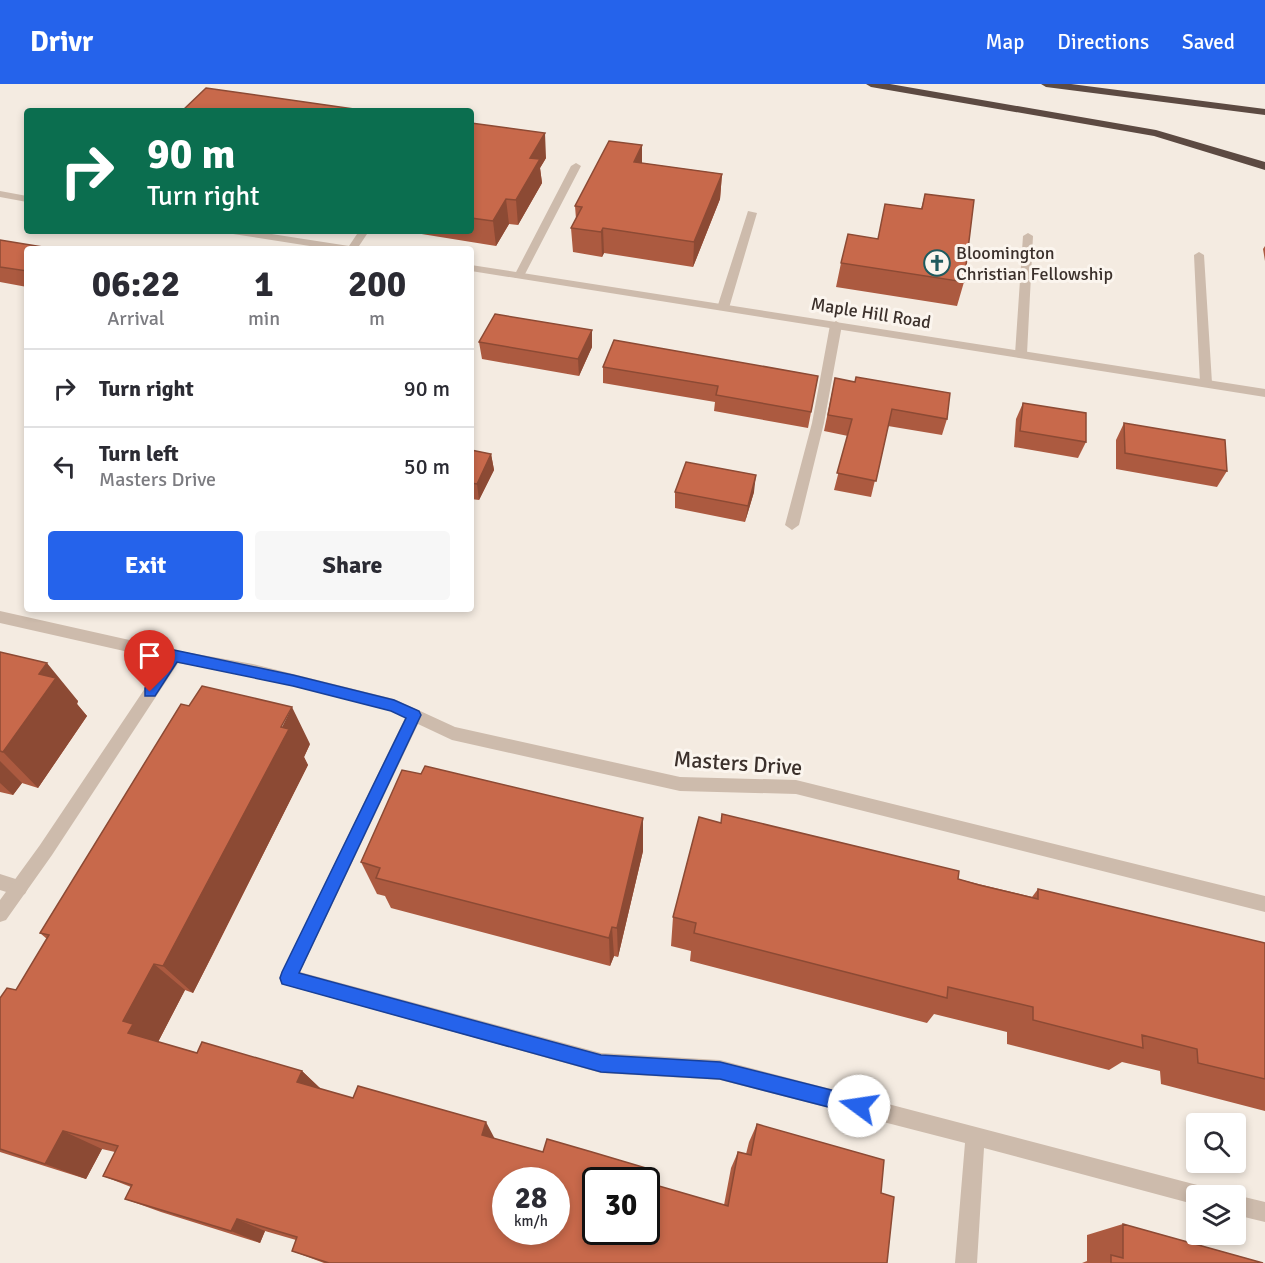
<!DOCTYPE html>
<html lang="en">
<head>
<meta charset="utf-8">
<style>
  body { margin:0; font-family:Signika,sans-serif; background:#f7f7f7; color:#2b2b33; height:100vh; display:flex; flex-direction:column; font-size:22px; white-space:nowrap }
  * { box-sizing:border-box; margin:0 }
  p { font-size:20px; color:#7c7c81 }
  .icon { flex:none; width:33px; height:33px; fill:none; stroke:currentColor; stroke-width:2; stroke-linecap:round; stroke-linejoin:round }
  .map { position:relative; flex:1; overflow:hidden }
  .drawer { position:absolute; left:24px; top:162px; width:450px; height:366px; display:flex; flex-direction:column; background:#fff; border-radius:6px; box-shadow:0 3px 9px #0003 }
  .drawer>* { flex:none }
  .banner { position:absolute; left:24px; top:24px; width:450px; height:126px; border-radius:6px; box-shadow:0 3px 9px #0003; background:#0b6e4f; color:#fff; overflow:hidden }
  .controls { position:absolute; left:1186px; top:1029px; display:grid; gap:12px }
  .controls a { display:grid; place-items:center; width:60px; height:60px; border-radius:6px; background:#fff; box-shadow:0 3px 9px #0003; font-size:30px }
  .speed { position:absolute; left:492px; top:1083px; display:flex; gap:12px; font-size:30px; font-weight:700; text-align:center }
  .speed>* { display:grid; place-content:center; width:78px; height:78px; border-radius:50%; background:#fff; box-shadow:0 3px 9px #0003; line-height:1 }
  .speed small { font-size:15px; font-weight:400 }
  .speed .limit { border:3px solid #111; border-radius:9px; background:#fff; color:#111 }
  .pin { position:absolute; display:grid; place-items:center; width:51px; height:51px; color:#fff; margin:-62px -26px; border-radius:50% 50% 50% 0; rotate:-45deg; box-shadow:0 0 6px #0007 }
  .pin .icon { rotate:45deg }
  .me { position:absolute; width:66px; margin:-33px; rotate:284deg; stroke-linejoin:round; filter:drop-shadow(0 0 4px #0008) }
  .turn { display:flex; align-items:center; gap:21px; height:126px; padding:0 24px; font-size:27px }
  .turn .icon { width:78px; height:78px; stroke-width:2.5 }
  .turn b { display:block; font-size:42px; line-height:51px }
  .eta { display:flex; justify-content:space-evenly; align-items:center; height:102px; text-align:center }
  .eta b { font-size:36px; font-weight:700; line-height:42px }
  .primary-button { display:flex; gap:12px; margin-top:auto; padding:12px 24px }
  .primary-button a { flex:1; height:69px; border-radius:6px; background:#2563eb; color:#fff; font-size:24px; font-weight:700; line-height:69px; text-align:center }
  .primary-button a+a { background:#f7f7f7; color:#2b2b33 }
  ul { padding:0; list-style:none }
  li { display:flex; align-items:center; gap:18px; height:78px; padding:0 24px; border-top:2px solid #e1e1e2 }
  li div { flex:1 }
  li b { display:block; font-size:22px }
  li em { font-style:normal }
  header { display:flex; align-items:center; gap:36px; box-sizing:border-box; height:84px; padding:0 30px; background:#2563eb; color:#fff }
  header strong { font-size:28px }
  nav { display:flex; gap:33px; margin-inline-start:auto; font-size:21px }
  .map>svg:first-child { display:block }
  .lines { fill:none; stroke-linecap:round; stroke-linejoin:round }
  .service { fill:#cdbbac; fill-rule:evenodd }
  .minor { fill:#cdbbac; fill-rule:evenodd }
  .motorway { fill:#5c4a42; fill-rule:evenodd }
  .wall { fill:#ac5a40 }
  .shaded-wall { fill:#8c4a34 }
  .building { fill:#c8694b; stroke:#8c4a34; stroke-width:1.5; fill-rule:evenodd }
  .route { fill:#2563eb; stroke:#184099; stroke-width:1.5 }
  .labels { text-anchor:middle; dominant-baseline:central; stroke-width:6; stroke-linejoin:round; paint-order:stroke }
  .far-poi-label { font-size:18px; fill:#3b302b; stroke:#fbf5ee; text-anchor:start }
  .far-street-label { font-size:18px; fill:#3b302b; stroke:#fbf5ee }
  .street-label { font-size:22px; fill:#3b302b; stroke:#fbf5ee }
</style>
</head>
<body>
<header>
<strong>Drivr</strong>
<nav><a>Map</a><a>Directions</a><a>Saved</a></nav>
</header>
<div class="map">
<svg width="1265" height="1179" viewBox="0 0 1265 1179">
  <rect width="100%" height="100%" fill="#f4ebe1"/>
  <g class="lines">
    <path class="service" d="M576,79L581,82L524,192L515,194L514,192L571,82Z
      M748,127L757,129L729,224L727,226H719L717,224Z
      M359,147H369L357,165H347Z
      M1028,149L1033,152L1027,270L1021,274L1015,270L1023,152Z
      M1199,168L1204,171L1212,299L1206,303L1200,299L1194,171Z
      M836,237L842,241L824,339L799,441L792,446L785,441L812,339L830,241Z
      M0,790L25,798L28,804L25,810L19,812L0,806Z"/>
    <path class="minor" d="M0,107L27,112V118L0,113Z
      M228,147H253L349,162L354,165H329L233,150Z
      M471,181L1265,305V313L471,187Z
      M0,527L174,566L253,580L394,615L455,643L680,693L796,696L1265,812V828L796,710L680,707L452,656L418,640L300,888L601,969L720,976L1201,1102L1208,1105L1211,1112H1197V1121L984,1064L977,1179H955L965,1059L720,996L601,989L282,900L279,894L282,888L405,634L391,627L253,592L178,579L52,771L6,836L0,838V816L40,761L164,576L0,539Z
      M1236,1111L1265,1118V1138L1236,1131Z"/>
    <path class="motorway" d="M866,0H890L1156,46L1265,78V86L1154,52L871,3Z
      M1041,0H1071L1265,25V31L1046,3Z"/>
  </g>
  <path class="wall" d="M471,39L546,74L540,84L542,99L518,141L509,140L496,162L403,147H471Z
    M642,79L722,90L720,115L693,183L604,169L602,173L573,168L571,144L576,135L575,122Z
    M925,110L964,198L957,222L836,203L841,179L921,125Z
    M0,156L27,165V203L0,198Z
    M1265,162V177L1263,165Z
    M592,246V263L579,292L482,275L479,258Z
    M603,283L818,292L808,344L714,327L715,318L603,299Z
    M835,294L855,298L947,335L942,351L888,342L871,413L834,406L848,352L824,347Z
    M1023,319L1086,358L1078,374L1014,363L1016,335Z
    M1124,339L1227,387L1217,403L1116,385V356Z
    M471,366L491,370L494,386L479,416L471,415Z
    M675,408H754L745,438L675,424Z
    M0,568L78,617L77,620L87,632L38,704L22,699L13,711L0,708Z
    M310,660L304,673L308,681L212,872L193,909L185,906L158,958L197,969L302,987L321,1005L724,1121L731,1084L738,1068L746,1070L749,1058L757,1040L881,1109L887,1179H324L292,1167L296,1156L265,1147L260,1159L161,1128L125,1115L131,1103L103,1092L115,1068L102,1065L86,1095L0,1068V914L16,906L47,855L40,849Z
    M421,690L643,734V767L618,873L614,872L610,882L391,824L385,812L377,810L361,778Z
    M958,795L1032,813L1038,805L1265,859V1027L1161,1000L1160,987L1122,978L1109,986L1007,960V948L934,930L927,939L690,877L691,867L671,862L673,833Z
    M1123,1140L1263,1179H1082L1087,1177V1151Z"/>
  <path class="shaded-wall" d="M545,49L546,74L540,84L542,99L518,141L516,116L530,74Z
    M642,61V85L634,78Z
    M722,90L720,115L693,183L694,158Z
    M506,115L509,140L496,162L493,137Z
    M603,144L604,169L602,173L601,148Z
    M592,246V263L579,292L578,275Z
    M491,370L494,386L479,416L477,400Z
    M756,391L754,408L745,438L748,422Z
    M47,579L78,617L77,620L87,632L38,704L3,668L39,590Z
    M292,623L310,660L304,673L308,681L193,909L163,882Z
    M0,677L22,699L13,711L0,699Z
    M643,734V767L618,873L617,844Z
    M612,843L614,872L610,882L609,854Z
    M154,880L185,906L158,958L128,949L123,937Z
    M302,987L324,1008L297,998Z
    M486,1038L496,1057L482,1051Z
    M63,1047L102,1065L86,1095L45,1080Z
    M237,1135L265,1147L260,1159L231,1147Z"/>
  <path class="building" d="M206,4L368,27H182Z
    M471,39L545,49L530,74L540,75L516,116L506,115L493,137L471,134Z
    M609,57L642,61L634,78L722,90L694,158L603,144L601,148L571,144L582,123L575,122Z
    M925,110L974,116L964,198L841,179L848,150L878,155L885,120L922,125Z
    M0,156L55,165H27V187L0,183Z
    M495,230L592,246L578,275L479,258Z
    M614,256L818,292L811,328L716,311L718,302L603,283Z
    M856,293L950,309L947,335L892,325L876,397L837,389L852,335L828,331L835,294L855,298Z
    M1023,319L1086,329V358L1020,347Z
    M1124,339L1225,356L1227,387L1125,369Z
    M471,366L491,370L477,400L471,399Z
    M686,378L756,391L748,422L675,408Z
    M0,568L47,579L39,590L56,594L3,668L0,667Z
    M202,602L292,623L281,643L289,645L163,882L154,880L123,937L133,940L128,949L197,969L202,958L302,987L297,998L353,1014L358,1002L486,1038L482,1051L543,1068L547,1055L592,1068L656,1087L652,1100L728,1122L738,1068L751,1071L757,1040L884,1076L881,1109L894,1113L887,1179H329L292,1167L297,1153L237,1135L231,1147L125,1115L132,1101L103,1092L118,1062L63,1047L45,1080L0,1065V914L7,904L16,906L49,851L40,849L181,620L189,622ZM506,1096H556V1148H506ZM596,1096H646V1148H596Z
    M425,682L643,734L617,844L612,843L609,854L376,794L380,784L361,778L402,686L421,690Z
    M722,730L959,787L958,795L979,801L1038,815V805L1265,859V995L1198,979L1197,965L1142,951L1143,964L1033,936V923L948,903L947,914L694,849L696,839L673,833L699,733L721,739Z
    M1123,1140L1263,1179H1111V1171L1123,1174Z"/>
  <path class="route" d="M174,566L293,591L394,616L419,627L421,631L299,889L601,971L720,978L859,1013L865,1016L868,1022L865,1028L859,1031L720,995L601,988L282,900L280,894L282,888L406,634L391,627L293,602L177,578L155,612H145V604L169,568Z"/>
  <defs>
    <g id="church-ring" transform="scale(1.35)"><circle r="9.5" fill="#fbf5ee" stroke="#1f5a5e" stroke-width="1.5"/><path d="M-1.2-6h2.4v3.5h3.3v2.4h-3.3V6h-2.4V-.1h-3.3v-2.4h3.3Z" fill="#1f5a5e"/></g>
  </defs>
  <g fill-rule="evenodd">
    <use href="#church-ring" x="937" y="179"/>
  </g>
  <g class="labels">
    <g class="far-poi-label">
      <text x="956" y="169">Bloomington<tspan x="956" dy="21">Christian Fellowship</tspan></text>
    </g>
    <g class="far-street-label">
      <text transform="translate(871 229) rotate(9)">Maple Hill Road</text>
    </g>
    <g class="street-label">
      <text transform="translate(738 679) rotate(4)">Masters Drive</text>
    </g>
  </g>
</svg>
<div class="controls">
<a><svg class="icon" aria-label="search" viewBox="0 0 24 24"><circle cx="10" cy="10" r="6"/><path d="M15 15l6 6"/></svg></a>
<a><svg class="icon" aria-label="layers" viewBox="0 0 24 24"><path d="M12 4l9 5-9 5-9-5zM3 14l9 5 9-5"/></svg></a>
</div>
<div class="speed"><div>28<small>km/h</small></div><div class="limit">30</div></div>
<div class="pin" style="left:150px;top:608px;background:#d93025"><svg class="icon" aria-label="arrive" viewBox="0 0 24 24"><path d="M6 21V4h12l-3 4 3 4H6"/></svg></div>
<svg class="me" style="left:859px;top:1022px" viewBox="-20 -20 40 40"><circle r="19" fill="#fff"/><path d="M0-13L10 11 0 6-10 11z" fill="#2563eb"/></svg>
<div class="banner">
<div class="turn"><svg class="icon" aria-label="right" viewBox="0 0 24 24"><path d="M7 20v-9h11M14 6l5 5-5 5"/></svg><div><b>90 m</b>Turn right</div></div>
</div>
<section class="drawer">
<div class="eta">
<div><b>06:22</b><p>Arrival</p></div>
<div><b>1</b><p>min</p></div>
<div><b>200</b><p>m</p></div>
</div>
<ul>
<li><svg class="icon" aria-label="right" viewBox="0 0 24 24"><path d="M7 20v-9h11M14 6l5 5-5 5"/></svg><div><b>Turn right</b></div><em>90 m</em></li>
<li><svg class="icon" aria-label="left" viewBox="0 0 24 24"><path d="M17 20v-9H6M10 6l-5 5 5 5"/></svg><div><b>Turn left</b><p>Masters Drive</p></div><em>50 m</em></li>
</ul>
<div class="primary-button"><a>Exit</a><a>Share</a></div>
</section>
</div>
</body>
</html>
